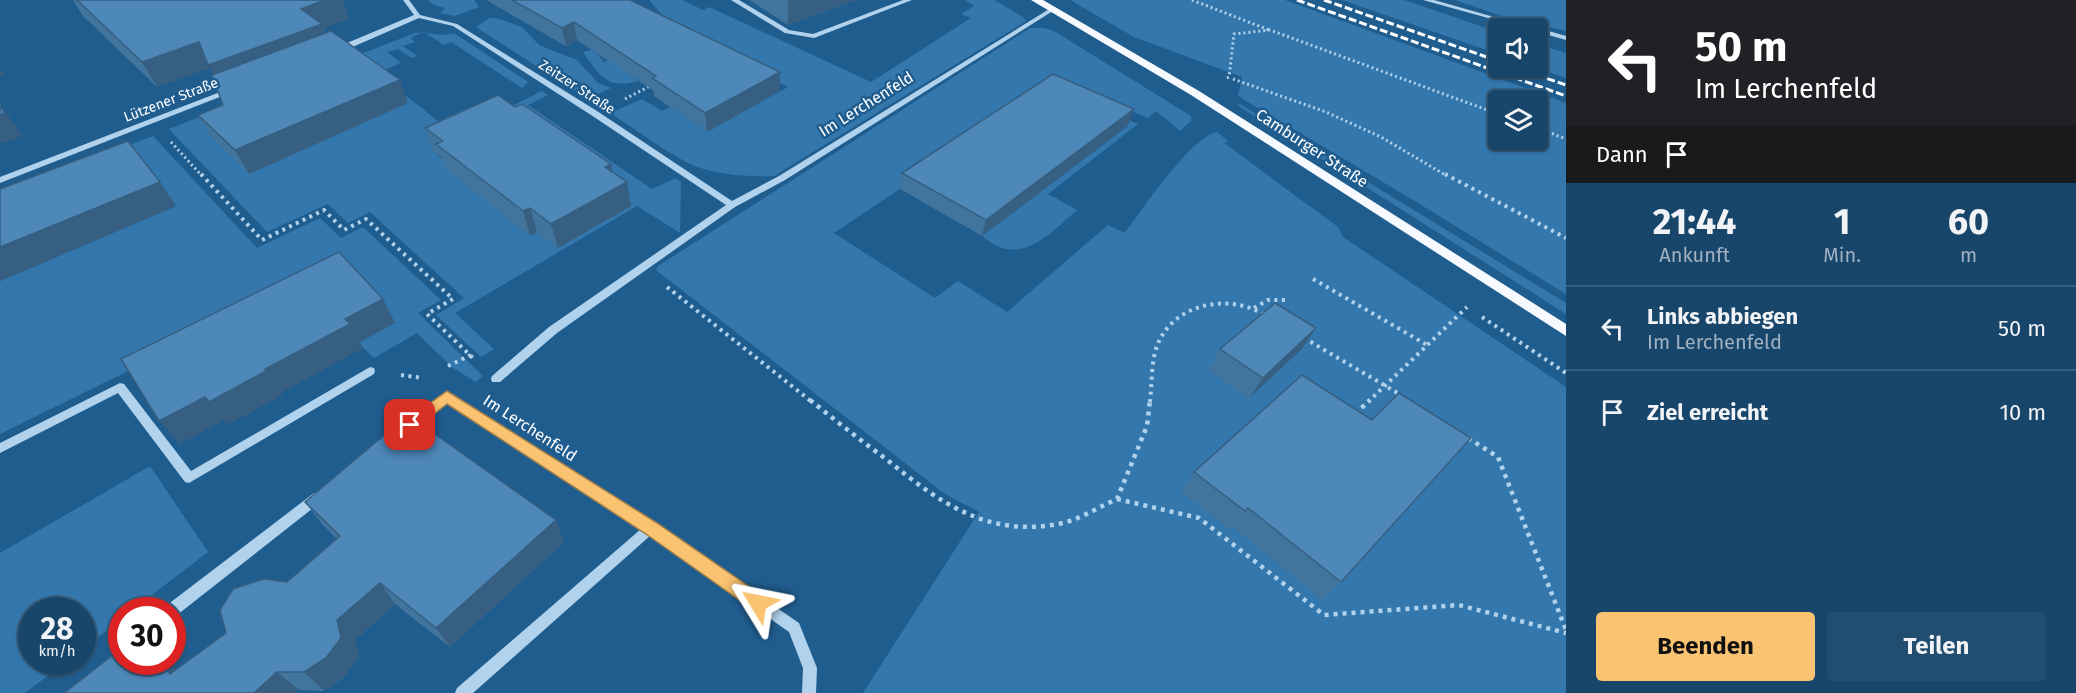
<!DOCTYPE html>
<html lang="de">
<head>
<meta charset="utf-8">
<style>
  body { margin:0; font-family:"Fira Sans",sans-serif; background:#214d71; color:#f1f3f6; height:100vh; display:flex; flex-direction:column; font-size:22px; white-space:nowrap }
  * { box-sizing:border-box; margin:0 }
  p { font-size:20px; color:#9fb1c1 }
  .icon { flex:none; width:33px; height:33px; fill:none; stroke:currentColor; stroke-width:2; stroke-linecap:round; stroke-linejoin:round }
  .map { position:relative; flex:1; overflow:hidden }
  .panel { display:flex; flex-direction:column; background:#18466b; width:510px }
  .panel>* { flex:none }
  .hud { background:#202124; color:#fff; overflow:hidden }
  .fabs { position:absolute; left:1488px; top:18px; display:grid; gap:12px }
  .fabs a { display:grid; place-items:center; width:60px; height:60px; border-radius:6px; background:#18466b; box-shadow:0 2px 4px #0004,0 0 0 2px #365e7e; font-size:30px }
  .speed { position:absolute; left:18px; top:597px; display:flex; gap:12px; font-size:30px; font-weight:700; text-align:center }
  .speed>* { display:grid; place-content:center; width:78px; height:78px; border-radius:50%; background:#18466b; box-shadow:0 2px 4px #0004,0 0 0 2px #365e7e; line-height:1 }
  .speed small { font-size:15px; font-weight:400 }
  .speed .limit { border:9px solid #d22; background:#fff; color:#111 }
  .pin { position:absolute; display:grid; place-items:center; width:51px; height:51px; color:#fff; margin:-26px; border-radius:12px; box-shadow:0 3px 9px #0006 }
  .me { position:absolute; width:66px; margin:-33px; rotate:305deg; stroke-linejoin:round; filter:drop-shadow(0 0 4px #0008) }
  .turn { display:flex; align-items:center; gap:21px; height:126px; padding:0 30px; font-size:27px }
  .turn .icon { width:78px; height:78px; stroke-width:2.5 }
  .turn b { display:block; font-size:42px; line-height:51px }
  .then { display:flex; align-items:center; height:57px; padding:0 30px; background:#0003; gap:12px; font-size:22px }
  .eta { display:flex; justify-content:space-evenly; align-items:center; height:102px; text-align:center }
  .eta b { font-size:36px; font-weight:700; line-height:42px }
  .action { display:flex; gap:12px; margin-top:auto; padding:12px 30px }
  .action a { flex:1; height:69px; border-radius:6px; background:#f9c371; color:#111; font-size:24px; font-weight:700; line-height:69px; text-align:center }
  .action a+a { background:#214d71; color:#f1f3f6 }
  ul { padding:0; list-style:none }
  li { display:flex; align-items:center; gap:18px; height:84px; padding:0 30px; border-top:2px solid #365e7e }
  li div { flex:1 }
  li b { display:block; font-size:22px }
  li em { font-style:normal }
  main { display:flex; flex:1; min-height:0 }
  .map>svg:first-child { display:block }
  .green { fill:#3477ac; fill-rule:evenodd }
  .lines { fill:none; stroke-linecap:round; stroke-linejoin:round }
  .path-far2 { stroke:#b0d2ec; stroke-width:3; stroke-dasharray:2 3; stroke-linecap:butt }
  .path-far1 { stroke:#b0d2ec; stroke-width:4; stroke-dasharray:3 4.5; stroke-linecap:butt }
  .path { stroke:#b0d2ec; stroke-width:4.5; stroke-dasharray:4 5; stroke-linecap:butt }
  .minor { fill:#b0d2ec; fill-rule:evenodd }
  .major { fill:#f6faff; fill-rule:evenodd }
  .rail { stroke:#fff; stroke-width:3; stroke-dasharray:8 3; stroke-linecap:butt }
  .wall { fill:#42759e }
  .shaded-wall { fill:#365f81 }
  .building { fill:#4d88b8; stroke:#365f81; stroke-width:1.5 }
  .route { fill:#f9c371; stroke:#a27f49; stroke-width:1.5 }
  .labels { text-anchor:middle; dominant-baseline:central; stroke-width:5; stroke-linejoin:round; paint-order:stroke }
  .far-street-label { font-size:14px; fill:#fff; stroke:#205d8f }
  .street-label { font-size:16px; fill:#fff; stroke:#205d8f }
</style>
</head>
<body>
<main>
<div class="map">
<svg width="1566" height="693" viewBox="0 0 1566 693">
  <rect width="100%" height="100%" fill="#205d8f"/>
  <path class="green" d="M428,0H474L479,7L455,16L440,13L445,8L434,5Z
    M649,0H682L703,10L709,7L871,82L971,18L961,14L974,6L965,0H994L1023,17L1026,21L774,176C745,177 712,175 686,162C660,148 635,129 610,113L642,99L662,111L670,107L707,132L788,87L700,41L622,69L638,81C607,90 599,75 583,52L595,49L603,62L665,47L676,31Z
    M1070,0H1285L1566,103V294L1418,203L1238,96L1242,77L1134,37ZM1498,100H1538V140H1498Z
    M1342,0H1404L1498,32V54Z
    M1455,0H1566V31L1505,17Z
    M490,18H496L522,27L539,45L577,60L598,83L611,88L587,99L476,27Z
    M1030,28H1044L1054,31L1191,116V121L1180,131L1156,111L1148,118L1097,97L1090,103L1138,124L1048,194L1077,210C1058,226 1034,254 1006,249C998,248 989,241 982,236L1128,126L1049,89L834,233L935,298L958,281L1007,312L1108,225L1125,233C1140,212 1193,135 1217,132L1228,141L1224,143L1338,227L1343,237L1566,387V693H863L979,512L945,494L656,270L658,266Z
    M424,32L410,38L415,42L403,46L417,56L412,58L398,49L387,52L401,63L377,73L438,121L465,109L482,121L542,91L548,95L528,105L652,189L676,178L681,182L680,233L637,206L455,313L494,349L481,357L436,315L464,298L370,212L348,223L328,204L267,232L169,129L415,33C428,32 442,37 454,33L528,82L522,88L451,42L444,45ZM434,152L630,206L558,248L537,232L530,235Z
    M1538,44L1566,53V78L1537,68Z
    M1240,104L1566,303V314L1237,105Z
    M153,136L257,248L320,218L341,238L363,227L441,300L418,313L483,376L476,382L453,368L417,333L374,358L358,343L394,323L132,369L0,434V281L176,206L0,195Z
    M150,466L208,552L132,610H122L121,619L83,649L82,610H32V662H66L25,693H0V553Z"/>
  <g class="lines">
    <path class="path-far2" d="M1192,0L1269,30
      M1227,78L1229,77L1234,34L1270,30L1498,114
      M1233,79L1326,112L1381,137L1447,176
      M625,99L650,86
      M1538,128L1566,139
      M171,142L202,176"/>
    <path class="path-far1" d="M201,174L262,240L324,210L344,230L366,219L453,299L427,314L473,358
      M1445,174L1566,238
      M1313,279L1427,345
      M667,287L812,402
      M1254,308L1268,300H1285
      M1482,317L1566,373
      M1304,338L1401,395
      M448,366L471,355
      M401,375L423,378
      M1150,402C1152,384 1151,362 1157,346C1173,303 1230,292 1266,316
      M1368,402L1467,307"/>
    <path class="path" d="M810,400C835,420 860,440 886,459C940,503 989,539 1063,523C1082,518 1099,507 1117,499L1147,426L1150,400
      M1355,414L1370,400
      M1468,438L1498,457L1566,630
      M1117,499L1199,518L1324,615L1459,605L1566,633"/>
    <path class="minor" d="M403,0H409L420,15L457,24L597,111L732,201L779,176L1051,8L1056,9L785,180L735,207L557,333L500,382H492L491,379L492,376L549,327L726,205L591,115L453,26L419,18L341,52H335V48L414,15Z
      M731,0H739L789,30L813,34L903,0H912L814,38L785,33Z
      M1423,0H1434L1533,28H1524Z
      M1536,28H1538L1566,36V40L1538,32V28Z
      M228,89L235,91L0,183V177Z
      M370,367L374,368L375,371L374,374L189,483L185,482L118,393L0,453V443L120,383L124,384L191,471Z
      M447,393L655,524L799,623L817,668L816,693H802L803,668L789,632L651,535L473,693H455L457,688L641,529L447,403L410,431L406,433L402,431L400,428L402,425Z
      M318,492L322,493L324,497L322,501L177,615L172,616V610H166L167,605L314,493Z"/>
    <path class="major" d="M1031,0H1043L1199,91L1566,324V336L1191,95Z"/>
    <path class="rail" d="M1297,0L1566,96
      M1324,0L1498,61
      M1516,68L1566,85"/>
  </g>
  <path class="wall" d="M73,0H342L349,18L324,28L326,33L408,103L249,174L212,138L198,115L223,105L213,75L209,68L157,87L82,15Z
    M486,0H630L780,91L707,132L654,96V91L577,40L566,46Z
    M749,0H856L788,25Z
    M515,107L611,164L612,172L627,182L631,206L558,248L537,232L530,236L445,168L441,157L434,152L425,128Z
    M1128,125L982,236L900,189L902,173Z
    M1220,349H1302L1249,398L1208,370Z
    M1372,420L1341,582L1322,600L1233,527L1231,530L1181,492L1194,472Z
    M305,502L564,542L450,647L395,604L355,640L359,657L344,677L324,691L299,690L64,693L177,669L226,633L337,539L322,524Z"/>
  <path class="shaded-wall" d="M325,0H342L349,18L324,28L332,48L221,90L209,68L157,87L142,62Z
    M788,0H856L788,25Z
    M574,22L577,40L566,46L562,28Z
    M0,69L5,76L0,77Z
    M780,72V91L707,132L705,113Z
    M400,80L408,103L249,174L235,150Z
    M0,104L22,136L0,144Z
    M1134,109L1128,125L982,236L986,220Z
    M611,164L615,188L605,167Z
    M160,182L176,206L0,281V247Z
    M627,182L631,206L558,248L551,224Z
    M530,208L537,232L530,236L523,211Z
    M383,299L395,323L360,342L363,348L281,393L283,395L228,425L224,420L180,444L159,421L205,397L265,369L345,319Z
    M1316,328L1302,349L1249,398L1263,378Z
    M556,520L564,542L450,647L436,628Z
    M380,583L395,604L355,640L359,657L344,677L324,691L304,672L337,620Z
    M160,662H171L195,692L170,674Z
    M277,672L299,690L295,693H254Z"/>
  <path class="building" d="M77,0H325L301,9L322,24L208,65L199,42L142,62Z
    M512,0H630L780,72L705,113L652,78L656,76L574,22L562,28Z
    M331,31L400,80L235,150L198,115L223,105L212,75Z
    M1053,74L1134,109L986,220L902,173Z
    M498,95L515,107L522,104L611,164L605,167L627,182L551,224L530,208L523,211L436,144L443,141L425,128Z
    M0,106L5,113L0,115Z
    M128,141L160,182L0,247V189Z
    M339,252L383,299L345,319L350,324L265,369L266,371L209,402L205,397L159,421L121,359Z
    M1275,303L1316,328L1263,378L1220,349Z
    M1302,375L1372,420L1399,393L1471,438L1341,582L1248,508L1245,511L1194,472Z
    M408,415L556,520L436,628L380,583L337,620L341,638L326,658L304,672H277L254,693H64L122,648V662H160L170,674L226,633L220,610L233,589L264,579L287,582L340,536L305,502Z"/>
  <path class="route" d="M447,391L657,523L764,597L767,603L764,609L758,611L752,609L646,534L447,404L415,429H405L403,425L405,421Z"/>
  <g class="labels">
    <g class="far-street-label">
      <text transform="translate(577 87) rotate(33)">Zeitzer Straße</text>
      <text transform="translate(171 100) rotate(-21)">Lützener Straße</text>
    </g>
    <g class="street-label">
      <text transform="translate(866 104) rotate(-32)">Im Lerchenfeld</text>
      <text transform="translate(1312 148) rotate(33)">Camburger Straße</text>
      <text transform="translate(530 428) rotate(33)">Im Lerchenfeld</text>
    </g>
  </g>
</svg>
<div class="fabs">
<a><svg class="icon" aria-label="sound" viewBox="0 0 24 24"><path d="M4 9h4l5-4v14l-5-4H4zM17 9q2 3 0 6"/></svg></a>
<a><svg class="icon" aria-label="layers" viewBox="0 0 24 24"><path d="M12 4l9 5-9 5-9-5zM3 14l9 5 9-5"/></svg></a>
</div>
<div class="speed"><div>28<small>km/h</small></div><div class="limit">30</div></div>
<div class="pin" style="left:410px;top:425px;background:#d93025"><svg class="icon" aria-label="arrive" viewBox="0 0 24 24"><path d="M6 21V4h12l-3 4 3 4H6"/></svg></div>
<svg class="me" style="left:758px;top:603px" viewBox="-20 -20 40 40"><path d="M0-17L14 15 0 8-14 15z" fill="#f9c371" stroke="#fff" stroke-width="4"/></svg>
</div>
<section class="panel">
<div class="hud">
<div class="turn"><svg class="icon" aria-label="left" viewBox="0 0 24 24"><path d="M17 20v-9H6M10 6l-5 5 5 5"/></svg><div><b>50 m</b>Im Lerchenfeld</div></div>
<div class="then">Dann<svg class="icon" aria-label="arrive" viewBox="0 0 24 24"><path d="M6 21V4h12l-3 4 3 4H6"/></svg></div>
</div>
<div class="eta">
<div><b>21:44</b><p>Ankunft</p></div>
<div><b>1</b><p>Min.</p></div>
<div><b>60</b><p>m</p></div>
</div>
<ul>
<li><svg class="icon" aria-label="left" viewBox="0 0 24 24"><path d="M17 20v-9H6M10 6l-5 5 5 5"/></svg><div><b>Links abbiegen</b><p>Im Lerchenfeld</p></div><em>50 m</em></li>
<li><svg class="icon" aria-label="arrive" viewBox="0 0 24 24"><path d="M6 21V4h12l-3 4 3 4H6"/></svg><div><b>Ziel erreicht</b></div><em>10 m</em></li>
</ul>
<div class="action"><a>Beenden</a><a>Teilen</a></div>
</section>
</main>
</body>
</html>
